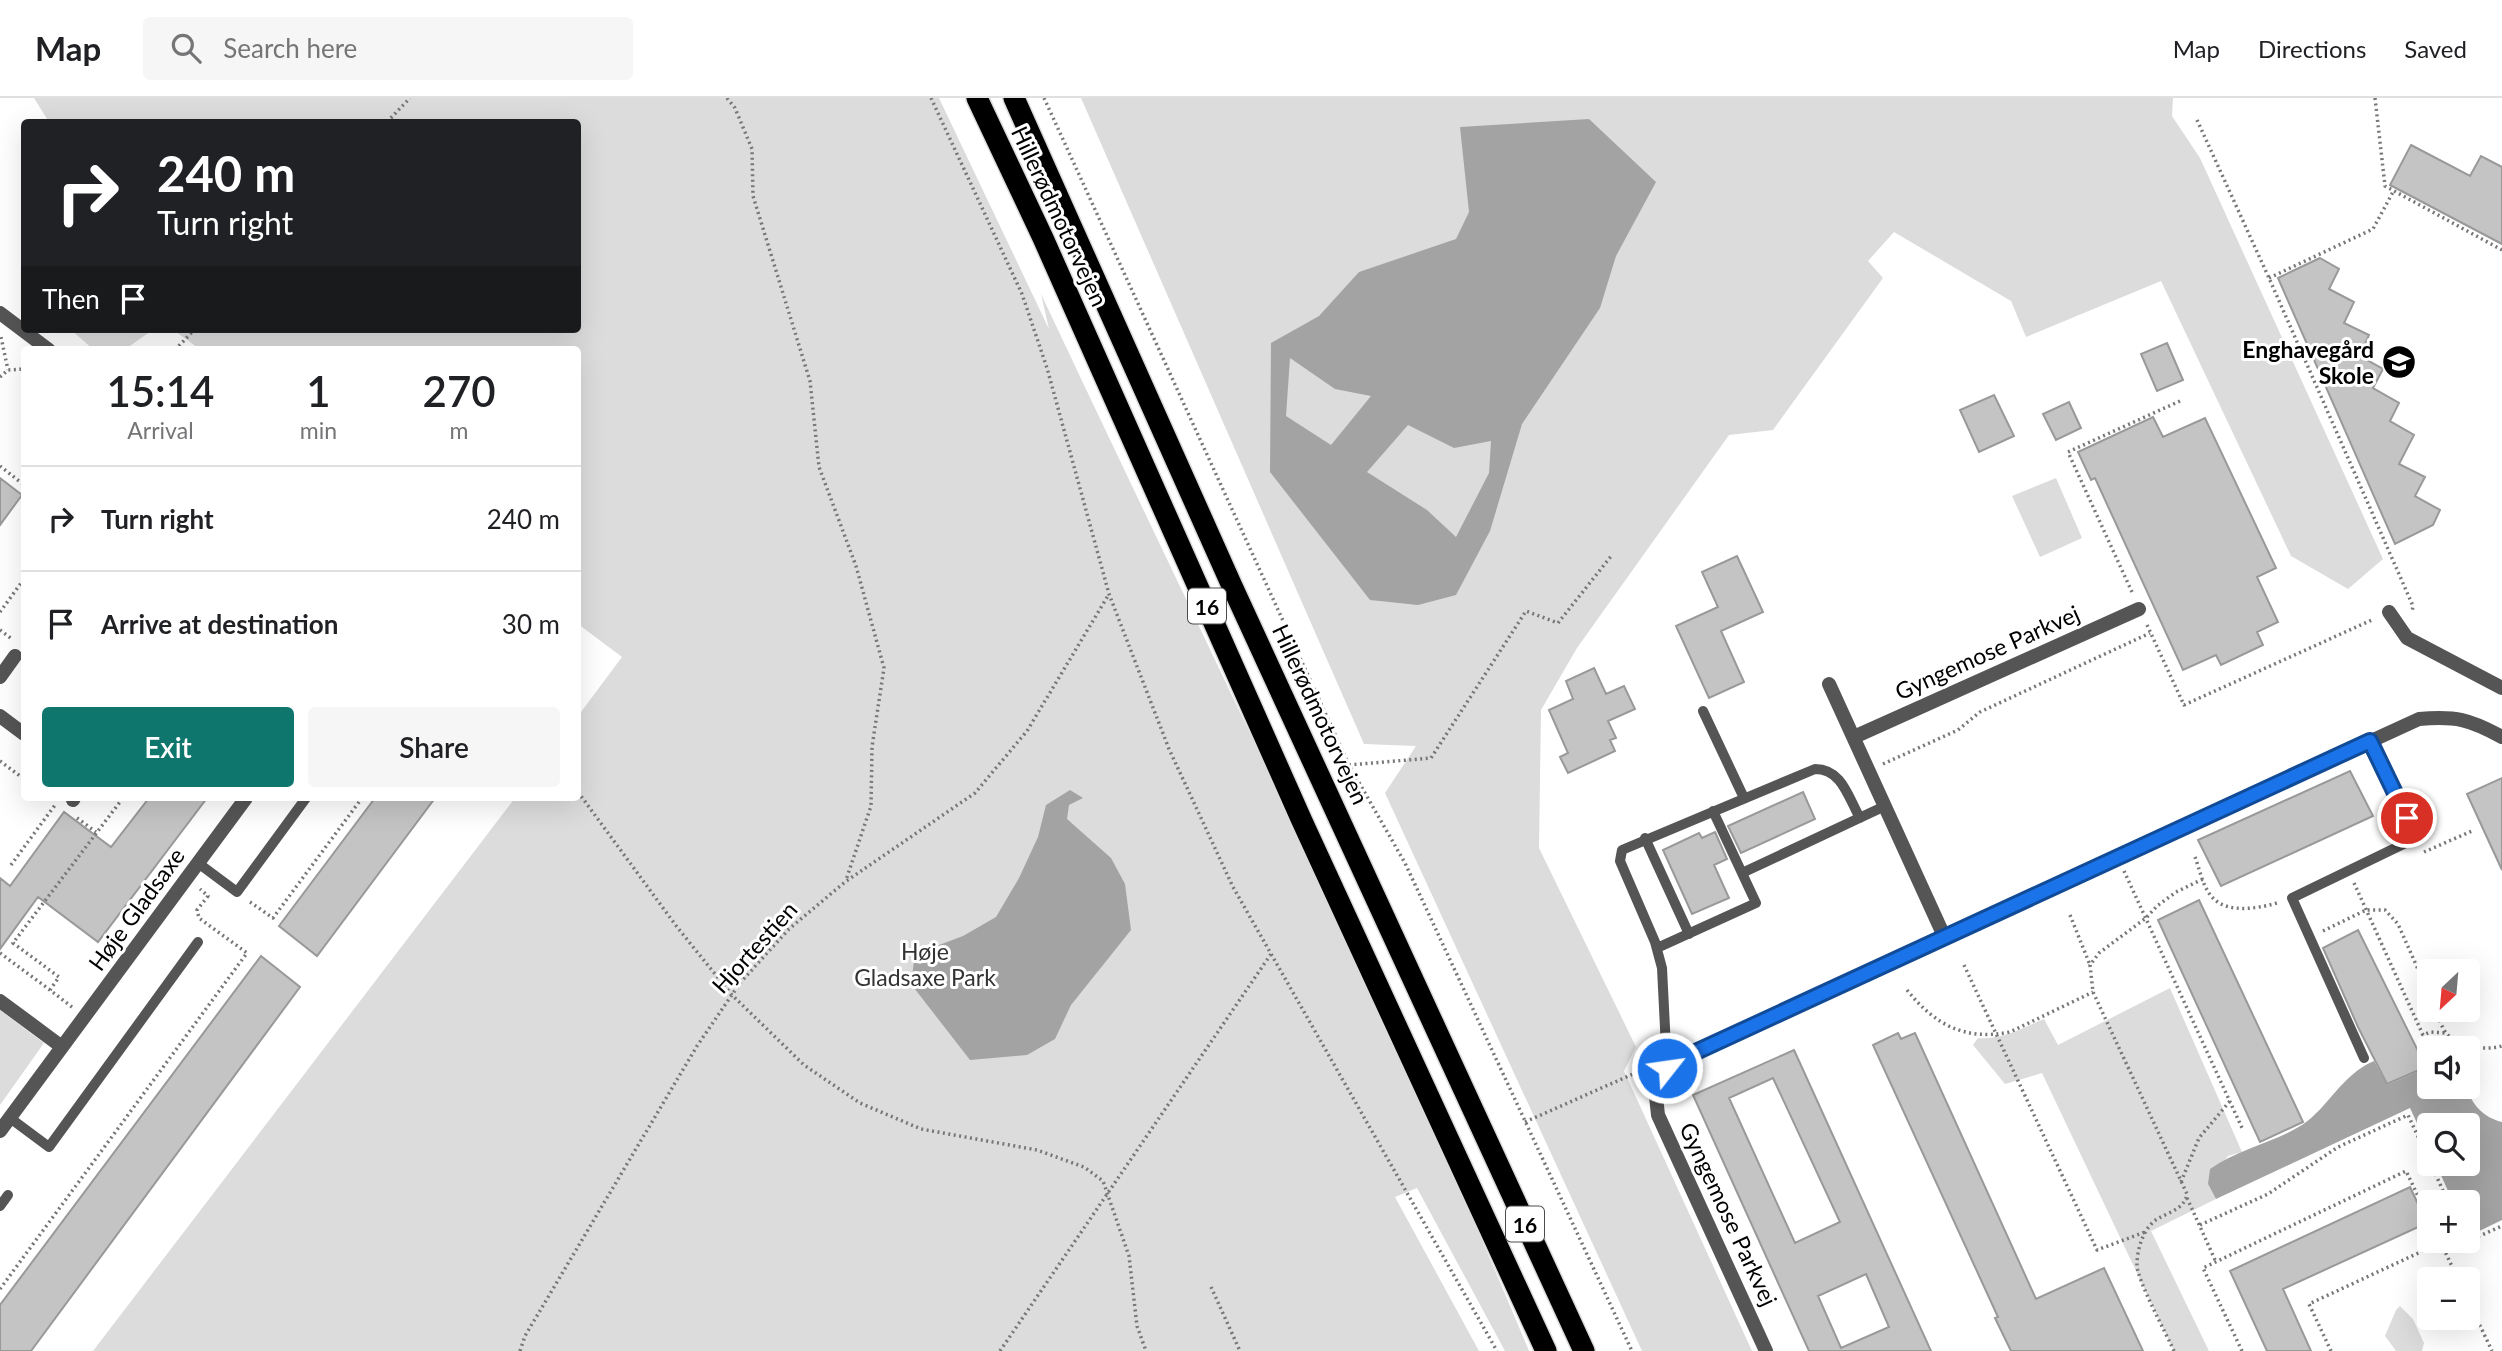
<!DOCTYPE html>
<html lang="en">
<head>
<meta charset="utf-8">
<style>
  body { margin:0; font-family:Lato,sans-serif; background:#f6f6f6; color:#202124; height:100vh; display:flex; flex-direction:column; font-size:26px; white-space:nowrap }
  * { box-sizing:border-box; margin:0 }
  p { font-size:23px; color:#757577 }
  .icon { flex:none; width:38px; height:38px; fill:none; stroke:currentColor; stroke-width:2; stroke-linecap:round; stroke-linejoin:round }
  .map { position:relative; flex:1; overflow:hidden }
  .sheet { position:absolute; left:21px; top:248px; width:560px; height:455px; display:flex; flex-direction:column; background:#fff; border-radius:7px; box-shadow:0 7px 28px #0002 }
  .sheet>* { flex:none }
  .banner { position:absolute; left:21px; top:21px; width:560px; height:214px; border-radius:7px; box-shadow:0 7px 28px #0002; background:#202124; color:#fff; overflow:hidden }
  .needle { width:46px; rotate:206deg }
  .controls { position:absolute; left:2417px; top:861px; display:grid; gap:14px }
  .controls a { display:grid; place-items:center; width:63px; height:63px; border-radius:7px; background:#fff; box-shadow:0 7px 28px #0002; font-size:35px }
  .pin { position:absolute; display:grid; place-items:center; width:60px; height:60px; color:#fff; margin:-30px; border:4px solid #fff; border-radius:50%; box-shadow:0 2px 7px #0007 }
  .me { position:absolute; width:77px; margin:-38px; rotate:60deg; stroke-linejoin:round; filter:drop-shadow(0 0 5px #0008) }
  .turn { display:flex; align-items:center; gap:24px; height:147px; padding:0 21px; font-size:32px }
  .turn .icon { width:91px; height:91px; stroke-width:2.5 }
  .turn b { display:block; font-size:49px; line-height:60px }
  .then { display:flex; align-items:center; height:66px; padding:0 21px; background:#0003; gap:14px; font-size:26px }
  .eta { display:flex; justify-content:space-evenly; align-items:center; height:119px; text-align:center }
  .eta b { font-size:42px; font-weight:600; line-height:49px }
  .cta { display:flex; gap:14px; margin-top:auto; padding:14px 21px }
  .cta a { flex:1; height:80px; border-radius:7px; background:#0f766e; color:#fff; font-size:28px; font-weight:600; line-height:80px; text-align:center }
  .cta a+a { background:#f6f6f6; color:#202124 }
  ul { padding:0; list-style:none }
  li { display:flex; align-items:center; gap:21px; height:105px; padding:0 21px; border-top:2px solid #e0e0e0 }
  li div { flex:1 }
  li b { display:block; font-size:26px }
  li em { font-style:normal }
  header { display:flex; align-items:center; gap:42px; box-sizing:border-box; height:98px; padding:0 35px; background:#fff; border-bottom:2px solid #e0e0e0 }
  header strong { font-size:33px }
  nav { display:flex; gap:38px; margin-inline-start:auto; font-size:24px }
  .search { width:490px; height:63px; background:#f6f6f6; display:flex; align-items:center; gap:18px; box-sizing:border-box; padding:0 24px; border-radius:7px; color:#757577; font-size:26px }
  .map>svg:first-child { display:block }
  .green { fill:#dcdcdc }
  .water { fill:#a3a3a3; fill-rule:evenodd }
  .building { fill:#c4c4c4; stroke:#999; stroke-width:2; fill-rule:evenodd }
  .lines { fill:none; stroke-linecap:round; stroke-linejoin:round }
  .motorway-casing { stroke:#dbdbdb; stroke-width:24 }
  .path { stroke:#777; stroke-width:3.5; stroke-dasharray:2 3.5; stroke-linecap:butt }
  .service { stroke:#555; stroke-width:10 }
  .minor { stroke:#555; stroke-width:14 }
  .motorway { stroke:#000; stroke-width:21 }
  .route-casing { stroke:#114b97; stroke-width:18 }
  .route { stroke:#1a73e8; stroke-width:12 }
  .labels { text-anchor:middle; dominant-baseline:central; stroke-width:6; stroke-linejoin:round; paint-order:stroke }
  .shield { fill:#fff; stroke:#4c4c4c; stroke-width:2 }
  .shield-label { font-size:21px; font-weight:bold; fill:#000 }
  .street-label { font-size:23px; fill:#000; stroke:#fff }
  .poi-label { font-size:23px; font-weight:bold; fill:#000; stroke:#fff; text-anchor:end }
  .park-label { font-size:23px; fill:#333; stroke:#fff }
</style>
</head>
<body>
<header>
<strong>Map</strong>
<div class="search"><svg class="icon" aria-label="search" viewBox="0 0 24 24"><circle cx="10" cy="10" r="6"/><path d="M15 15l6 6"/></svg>Search here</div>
<nav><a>Map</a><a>Directions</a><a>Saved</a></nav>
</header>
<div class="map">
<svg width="2502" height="1253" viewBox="0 0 2502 1253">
  <rect width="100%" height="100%" fill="#fff"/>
  <path class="green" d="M34,0H939L1049,231L1041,196C1206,547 1380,895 1529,1253H1505L1417,1090L1395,1099L1479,1253H93L515,700H578V618L622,559L578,526V252H201L172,231H578V24H49Z
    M1081,0H2173L2172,18L2200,60L2383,461L2348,491L2291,458L2161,183L2026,239L2011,203L1894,134L1868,163L1883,180L1773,332L1729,337L1577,550L1541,612L1539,750L1636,949L1624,973L1752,1253H1642L1385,695L1416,648L1364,646Z
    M70,231H154L124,252H94Z
    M2056,380L2082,440L2040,459L2012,398Z
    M2170,890L2242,1054L2228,1058L2208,1086L2216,1101L2151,1133L2209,1253H2174L2042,975L2005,986L1973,947L1978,940C2003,942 2022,930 2044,921L2058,947Z
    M0,912L44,945L0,1007Z
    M2400,1208L2413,1221L2424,1245L2422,1253H2396L2385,1238L2396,1212Z"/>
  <path class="water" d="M1589,21L1656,84L1616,158L1600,210L1522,326L1490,433L1456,497L1418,507L1370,502L1270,374L1271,245L1319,218L1359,174L1456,141L1469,114L1460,29ZM1290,260L1335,291L1371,298L1331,347L1286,318ZM1408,327L1454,350L1491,343L1489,375L1456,439L1427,412L1367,374Z
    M1070,692L1083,700L1069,707L1067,721L1111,760L1125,786L1131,832L1071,907L1055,941L1027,957L970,962L911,886L915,856L963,838L996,819L1019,780L1038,739L1046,707Z
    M2374,963L2387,987L2426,970L2425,966L2429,964V989H2467C2471,1007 2485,1020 2502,1024V1122L2469,1138L2468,1104H2453L2436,1066H2468V1027H2429V1051L2410,1010L2216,1101L2208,1086L2210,1071C2238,1051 2273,1045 2302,1027C2329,1009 2341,977 2374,963Z"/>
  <path class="building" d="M2411,47L2470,78L2481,58L2502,69V146L2390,87Z
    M2320,160L2339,171L2329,191L2354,204L2344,225L2369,237L2360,258L2383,271L2373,290L2399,305L2390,323L2414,337L2399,366L2425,379L2415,398L2440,412L2433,427L2395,446L2278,180Z
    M2167,245L2183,282L2157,293L2141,256Z
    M1994,297L2014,338L1979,354L1960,312Z
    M2069,304L2081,330L2056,342L2043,316Z
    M2153,319L2163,339L2205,320L2276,470L2257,479L2278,524L2257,534L2263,547L2221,567L2216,557L2183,572L2095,380L2091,382L2078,354Z
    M0,380L22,397L0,427Z
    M1737,458L1763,514L1721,533L1744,584L1709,600L1676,528L1718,509L1702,474Z
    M1594,570L1606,596L1624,588L1635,611L1608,623L1616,640L1610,642L1615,653L1568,675L1560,659L1568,655L1549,612L1573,601L1566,583Z
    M2350,673L2373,718L2221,788L2198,742Z
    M2502,680V772L2467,696Z
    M1803,694L1815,721L1741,755L1728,728Z
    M149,700H207L98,844L38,799L0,851V780L10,788L64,714L111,749Z
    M375,700H435L317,858L279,828Z
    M1715,734L1727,761L1714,767L1729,800L1692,816L1663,752L1699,735L1702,740Z
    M2199,802L2303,1024L2260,1044L2158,822Z
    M2358,832L2426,969L2387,986L2358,929L2323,850Z
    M261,858L300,889L31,1253H0V1207Z
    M1898,935L1901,941L1915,935L2036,1201L2104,1170L2143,1253H2011L1995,1220L1998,1219L1873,947Z
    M1794,952L1931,1253H1809L1693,997ZM1773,980L1840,1124L1795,1145L1729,1000ZM1866,1176L1889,1229L1841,1250L1818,1198Z
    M2410,1089L2427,1125L2283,1191L2311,1253H2267L2230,1173Z"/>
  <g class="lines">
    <g class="motorway-casing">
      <path id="motorway" d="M977,0L1043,140L1302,723L1546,1253
        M1014,0L1232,488L1584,1253"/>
    </g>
    <path class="path" d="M727,0L735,10L752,51L753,98L810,283L819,369L856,468L884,570L872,649L871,708L846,782
      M931,0L1022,196L1047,270L1109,496L1169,651L1233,789L1497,1253
      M1044,0L1349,667L1405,765L1632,1253
      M2375,0L2385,88L2502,152
      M2197,22L2269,180L2413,508L2412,514
      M387,24L410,0
      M2269,180L2373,131L2393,94
      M1,239L8,272
      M175,252L195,231
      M0,279L8,272L24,271
      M0,368L24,387
      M2132,494L2068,354L2180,303
      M0,514L24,481
      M2147,527L2184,607L2374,521
      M0,532L12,541
      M0,663L24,681
      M1883,666L1958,632L1980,614L2150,535
      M1349,667L1431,660L1526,513L1558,525L1612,457
      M578,694L677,829L732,897L804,967L860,1005L921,1031L1037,1052L1084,1069L1103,1083L1129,1158L1137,1228L1146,1253
      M77,720L96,734
      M2424,754L2472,733
      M2195,759C2200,772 2203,791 2214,801C2229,816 2262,810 2280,804
      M11,767L55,707
      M2124,773L2243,1032
      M2354,785L2423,937L2430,934L2446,935
      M250,804L273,820L362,700
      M2070,817L2090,867
      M2323,833L2366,812H2385L2398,826L2429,896
      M0,855L50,892
      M1964,867L2097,1152L2145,1134
      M1907,892C1935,927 1965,943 2010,934L2093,894
      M72,909L50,892L59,879L13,845L123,700
      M2436,912C2439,919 2442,932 2448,937C2462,949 2485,953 2502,948
      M1525,1024L1633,976H1642
      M2431,1066L2448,1104
      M2181,1084L2199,1040L2230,1003
      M2187,1100L2216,1164
      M2200,1127L2268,1096L2338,1049L2408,1017L2429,1062
      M2468,1143L2502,1128
      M2441,1145L2458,1181
      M1211,1189L1240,1253
      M0,1191L247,855L199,820L197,812L208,798L200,791
      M2468,1202L2492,1253
      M520,1253L525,1238L697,948L740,885L789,831L845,784L975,695L1027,633L1109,496
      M1000,1253L1271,856
      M2174,1253C2167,1237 2137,1182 2137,1167C2137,1150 2144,1128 2159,1120C2170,1114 2185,1110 2187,1096L2093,894L2090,867L2099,855L2146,820L2157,808L2176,794L2203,781
      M2242,1253L2203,1170L2406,1073L2429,1121
      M2331,1253L2309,1206L2444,1143"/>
    <path class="service" d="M1703,613L1744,700
      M1645,740L1689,836
      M198,765L237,794L306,700
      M1742,775L1885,708
      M1657,850L1756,805L1713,713
      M2364,960L2292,800L2416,740L2370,644
      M1667,970L1662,870L1655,844L1620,763L1622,752L1815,671C1842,671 1848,699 1860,720
      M10,1020L49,1049L198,844
      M0,1108L8,1097"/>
    <path class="minor" d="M0,215L49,252
      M2389,514L2407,540L2502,590
      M0,579L15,558
      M1829,586L1944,838
      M0,618L24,636
      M1854,639L2139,511
      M73,702L74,700
      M0,903L62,949
      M0,1033L246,700
      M1766,1253L1658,1017C1655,989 1653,983 1674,963L2419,621C2456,618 2469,621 2502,639"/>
    <use href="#motorway" class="motorway"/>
  </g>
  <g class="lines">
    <g class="route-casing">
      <path id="route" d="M1667,970L1674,964L2370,643L2407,720"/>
    </g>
    <use href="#route" class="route"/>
  </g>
  <defs>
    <g id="school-disc" transform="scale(1.75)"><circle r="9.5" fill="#000" stroke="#fff"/><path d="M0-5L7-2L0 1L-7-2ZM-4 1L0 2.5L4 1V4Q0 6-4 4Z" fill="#fff"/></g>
  </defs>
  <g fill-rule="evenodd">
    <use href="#school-disc" x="2399" y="264"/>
  </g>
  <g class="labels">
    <g class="shield">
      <rect x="1188" y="490.5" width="38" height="35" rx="5"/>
      <rect x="1506" y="1108.5" width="38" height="35" rx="5"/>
    </g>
    <g class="shield-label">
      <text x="1207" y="508">16</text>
      <text x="1525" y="1126">16</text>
    </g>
    <g class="street-label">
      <text transform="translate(1060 118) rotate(65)">Hillerødmotorvejen</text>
      <text transform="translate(1987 554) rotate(-24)">Gyngemose Parkvej</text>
      <text transform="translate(1321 616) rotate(65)">Hillerødmotorvejen</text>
      <text transform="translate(136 811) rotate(-54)">Høje Gladsaxe</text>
      <text transform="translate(754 849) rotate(-48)">Hjortestien</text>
      <text transform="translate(1729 1116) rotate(65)">Gyngemose Parkvej</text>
    </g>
    <g class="poi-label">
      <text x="2374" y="251">Enghavegård<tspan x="2374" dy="26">Skole</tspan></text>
    </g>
    <g class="park-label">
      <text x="925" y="853">Høje<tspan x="925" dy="26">Gladsaxe Park</tspan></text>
    </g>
  </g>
</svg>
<div class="controls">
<a><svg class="needle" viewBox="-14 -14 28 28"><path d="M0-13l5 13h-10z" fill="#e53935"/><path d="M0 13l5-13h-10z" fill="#757577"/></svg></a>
<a><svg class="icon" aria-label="sound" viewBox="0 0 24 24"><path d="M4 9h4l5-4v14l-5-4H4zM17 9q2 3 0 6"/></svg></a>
<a><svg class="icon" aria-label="search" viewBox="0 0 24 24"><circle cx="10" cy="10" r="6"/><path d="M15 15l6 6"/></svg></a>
<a>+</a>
<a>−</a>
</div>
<div class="pin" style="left:2407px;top:720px;background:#d93025"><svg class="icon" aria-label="arrive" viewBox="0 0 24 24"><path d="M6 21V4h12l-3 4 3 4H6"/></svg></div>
<svg class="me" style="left:1667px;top:970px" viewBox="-20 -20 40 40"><circle r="17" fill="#1a73e8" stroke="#fff" stroke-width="3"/><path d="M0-11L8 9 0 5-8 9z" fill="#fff"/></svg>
<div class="banner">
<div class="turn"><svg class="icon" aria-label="right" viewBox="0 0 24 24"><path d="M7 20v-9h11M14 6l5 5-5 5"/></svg><div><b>240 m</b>Turn right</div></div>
<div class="then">Then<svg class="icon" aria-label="arrive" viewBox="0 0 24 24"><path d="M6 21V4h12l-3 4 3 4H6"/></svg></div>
</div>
<section class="sheet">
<div class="eta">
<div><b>15:14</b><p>Arrival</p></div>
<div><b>1</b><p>min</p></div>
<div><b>270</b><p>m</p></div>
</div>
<ul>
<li><svg class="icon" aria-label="right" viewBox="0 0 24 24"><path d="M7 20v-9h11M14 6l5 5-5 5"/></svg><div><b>Turn right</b></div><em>240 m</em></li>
<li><svg class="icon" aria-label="arrive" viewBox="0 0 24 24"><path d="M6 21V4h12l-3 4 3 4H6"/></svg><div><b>Arrive at destination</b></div><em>30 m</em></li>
</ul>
<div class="cta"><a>Exit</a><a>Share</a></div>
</section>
</div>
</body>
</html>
